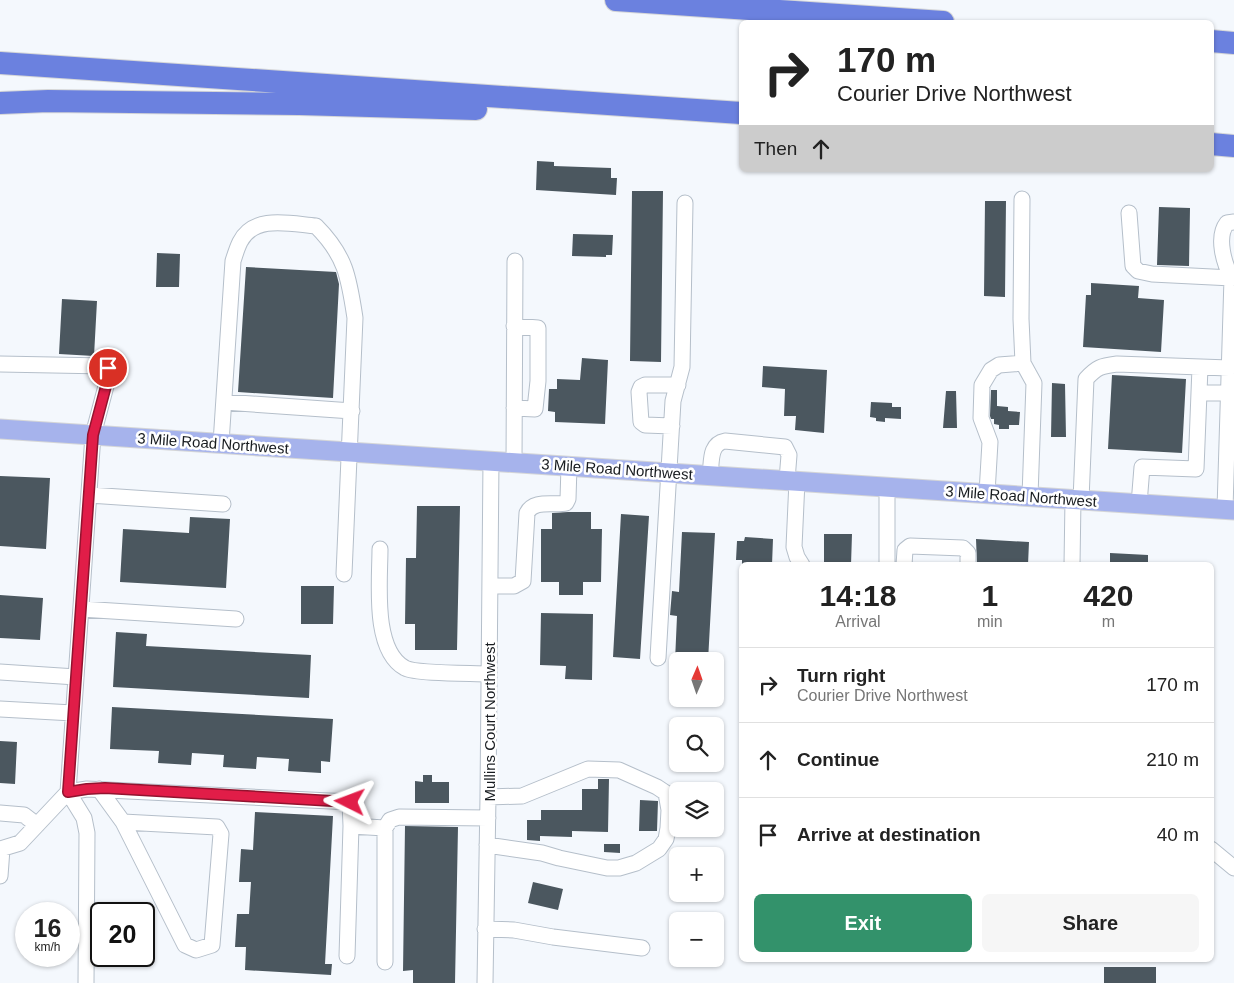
<!DOCTYPE html>
<html lang="en">
<head>
<meta charset="utf-8">
<style>
  body { margin:0; font-family:Helvetica,sans-serif; background:#f6f6f6; color:#222; height:100vh; display:flex; flex-direction:column; font-size:19px; white-space:nowrap }
  * { box-sizing:border-box; margin:0 }
  p { font-size:16px; color:#767676 }
  .icon { flex:none; width:28px; height:28px; fill:none; stroke:currentColor; stroke-width:2; stroke-linecap:round; stroke-linejoin:round }
  .map { position:relative; flex:1; overflow:hidden }
  .panel { position:absolute; left:739px; top:562px; width:475px; height:400px; display:flex; flex-direction:column; background:#fff; border-radius:8px; box-shadow:0 1px 4px #0004 }
  .panel>* { flex:none }
  .hud { position:absolute; left:739px; top:20px; width:475px; height:152px; border-radius:8px; box-shadow:0 1px 4px #0004; background:#fff; color:#222; overflow:hidden }
  .needle { width:32px; rotate:2deg }
  .controls { position:absolute; left:669px; top:652px; display:grid; gap:10px }
  .controls a { display:grid; place-items:center; width:55px; height:55px; border-radius:8px; background:#fff; box-shadow:0 1px 4px #0004; font-size:25px }
  .speed { position:absolute; left:15px; top:902px; display:flex; gap:10px; font-size:25px; font-weight:700; text-align:center }
  .speed>* { display:grid; place-content:center; width:65px; height:65px; border-radius:50%; background:#fff; box-shadow:0 1px 4px #0004; line-height:1 }
  .speed small { font-size:12px; font-weight:400 }
  .speed .limit { border:2px solid #111; border-radius:8px; background:#fff; color:#111 }
  .pin { position:absolute; display:grid; place-items:center; width:42px; height:42px; color:#fff; margin:-21px; border:2px solid #fff; border-radius:50%; box-shadow:0 1px 5px #0007 }
  .me { position:absolute; width:55px; margin:-28px; rotate:273deg; stroke-linejoin:round; filter:drop-shadow(0 0 4px #0008) }
  .turn { display:flex; align-items:center; gap:18px; height:105px; padding:0 15px; font-size:22px }
  .turn .icon { width:65px; height:65px; stroke-width:2.5 }
  .turn b { display:block; font-size:35px; line-height:42px }
  .then { display:flex; align-items:center; height:48px; padding:0 15px; background:#0003; gap:10px; font-size:19px }
  .eta { display:flex; justify-content:space-evenly; align-items:center; height:85px; text-align:center }
  .eta b { font-size:30px; font-weight:600; line-height:35px }
  .cta { display:flex; gap:10px; margin-top:auto; padding:10px 15px }
  .cta a { flex:1; height:58px; border-radius:8px; background:#33926b; color:#fff; font-size:20px; font-weight:600; line-height:58px; text-align:center }
  .cta a+a { background:#f6f6f6; color:#222 }
  ul { padding:0; list-style:none }
  li { display:flex; align-items:center; gap:15px; height:75px; padding:0 15px; border-top:1px solid #e0e0e0 }
  li div { flex:1 }
  li b { display:block; font-size:19px }
  li em { font-style:normal }
  .map>svg:first-child { display:block }
  .building { fill:#4b575f }
  .lines { fill:none; stroke-linecap:round; stroke-linejoin:round }
  .minor-casing { stroke:#b5bfca; stroke-width:17 }
  .major-casing { stroke:#d5d6d7; stroke-width:21 }
  .highway-casing { stroke:#d5d6d7; stroke-width:24 }
  .minor { stroke:#fff; stroke-width:15 }
  .major { stroke:#a6b3ec; stroke-width:19 }
  .highway { stroke:#6b81df; stroke-width:22 }
  .route-casing { stroke:#92132f; stroke-width:12 }
  .route { stroke:#e11d48; stroke-width:9 }
  .labels { text-anchor:middle; dominant-baseline:central; stroke-width:5; stroke-linejoin:round; paint-order:stroke }
  .street-label { font-size:15px; fill:#171b1f; stroke:#fff }
</style>
</head>
<body>
<div class="map">
<svg width="1234" height="983" viewBox="0 0 1234 983">
  <rect width="100%" height="100%" fill="#f4f8fd"/>
  <path class="building" d="M537,161L554,162V166L611,168V178H617L616,195L536,190Z
    M632,191H663L661,362L630,361Z
    M985,201H1006L1005,297L984,296Z
    M1159,207L1190,208L1189,266L1157,265Z
    M573,234L613,235L612,255H606V257L572,256Z
    M157,253L180,254L179,287H156Z
    M246,267L336,272L339,284L333,398L238,392Z
    M1091,283L1139,286L1138,298L1164,300L1161,352L1083,347L1086,295H1091Z
    M62,299L97,301L94,356L59,354Z
    M582,358L608,360L605,424L555,422V412L548,411L549,389H557V379L580,380Z
    M763,366L827,370L824,433L795,430L796,416H784L785,389L762,387Z
    M1112,375L1186,379L1182,453L1108,449Z
    M1052,383L1065,384L1066,437H1051Z
    M991,390H997V406L1008,407V411L1020,412L1019,425H1009V429H999V425L994,424V419H991L990,416Z
    M946,391H956L957,428H943Z
    M871,402L892,403V407H901V419L885,418V422L876,421V418L870,417Z
    M0,476L50,478L46,549L0,546Z
    M417,506H460L457,650H415V624H405L406,558H416Z
    M568,512H591V529H602L601,582H583V595H559V582H541V529H552V513Z
    M621,514L649,516L640,659L613,657Z
    M190,517L230,519L226,588L120,582L123,529L189,533Z
    M682,532L715,533L708,661H675L677,616L670,615L672,591L679,592Z
    M824,534H852L851,565H824Z
    M745,537L773,539L772,565H742V560H736L737,541H744Z
    M976,539L1029,542L1028,565H977Z
    M1110,553L1148,555V565H1110Z
    M301,586H334L333,624H301Z
    M0,595L43,598L40,640L0,638Z
    M541,613L593,614L592,680L565,679L566,666L540,665Z
    M116,632L147,634L146,646L311,655L309,698L113,687Z
    M112,707L333,719L330,762L321,761V773L288,771L289,759L257,757L256,769L223,767L224,755L192,753L191,765L158,763L159,751L110,749Z
    M0,741L17,742L15,784L0,783Z
    M423,775H432V782H449V803H415V781L423,782Z
    M598,779H609L608,832L572,831V837L540,836V841L527,840V820H541V810H582V789H598Z
    M640,800L658,801L657,831H639Z
    M255,812L333,816L325,964H332L331,975L245,970L246,947H235L237,914H249L251,882H239L241,849L253,850Z
    M405,826L458,827L455,983H413V970L403,971Z
    M604,844H620V853L604,852Z
    M533,882L563,889L558,910L528,903Z
    M1104,967H1156V983H1104Z"/>
  <g class="lines">
    <g class="minor-casing">
      <path id="minor" d="M1022,199L1021,319L1023,363L1034,383L1030,496
        M1129,213L1133,266L1138,271L1152,274L1232,278
        M0,364L105,366L110,371L93,435L68,792
        M1199,393H1228
        M224,402L352,411
        M514,408L535,409L538,381V328L514,326
        M672,426L645,425L641,422L639,392L641,387L645,385H678
        M221,443L233,261C235,255 237,248 240,242C254,214 291,224 316,226C346,256 349,278 355,318L344,574
        M514,462L515,261
        M710,475C712,462 709,444 725,441L785,447L789,455L787,480
        M797,481L794,547L797,557L802,565
        M887,487V565
        M987,493L990,442L981,418L982,385L991,370L999,365L1023,363
        M89,495L223,504
        M1081,500L1086,379C1097,367 1101,366 1117,364L1229,368
        M1139,504L1142,467L1196,469L1200,367
        M1225,509L1232,278C1224,264 1216,237 1227,223L1234,222
        M380,549C380,581 372,650 405,668C417,674 473,673 489,674
        M904,565L905,550L910,546L963,548L968,553V565
        M1072,565L1073,499
        M490,586H514L523,581L527,513C534,499 554,506 566,503L568,499L569,466
        M81,609L236,619
        M658,658L673,401L682,367L685,203
        M0,672L76,677
        M0,709L73,713
        M99,789L123,822L185,945L196,950L212,945L221,834L217,827L123,822
        M68,792L84,818L87,833L86,983
        M0,813L24,815L37,825
        M385,828V962
        M487,845L542,853L559,858L607,868H619L636,863L659,849L666,839L668,828L669,810L666,793L657,787L619,770L588,769L522,796L488,797
        M0,849L20,843L68,792L87,789L350,802L351,826L385,828L390,820L399,817L488,818
        M1211,849L1234,868
        M0,876L2,849
        M485,929L514,930L553,937L642,948
        M347,956L351,826
        M485,983L488,797L491,460"/>
    </g>
    <g class="major-casing">
      <path id="major" d="M0,429L1234,510"/>
    </g>
    <g class="highway-casing">
      <path id="highway" d="M616,0L943,22
        M1211,41L1234,43
        M0,63L741,113
        M0,103L48,101L299,104L476,109
        M1211,144L1234,146"/>
    </g>
    <use href="#minor" class="minor"/>
    <use href="#major" class="major"/>
    <use href="#highway" class="highway"/>
  </g>
  <g class="lines">
    <g class="route-casing">
      <path id="route" d="M108,368L110,371L93,435L68,792L87,789L105,788L350,802"/>
    </g>
    <use href="#route" class="route"/>
  </g>
  <g class="labels">
    <g class="street-label">
      <text transform="translate(213 443) rotate(4)">3 Mile Road Northwest</text>
      <text transform="translate(617 469) rotate(4)">3 Mile Road Northwest</text>
      <text transform="translate(1021 496) rotate(4)">3 Mile Road Northwest</text>
      <text transform="translate(489 722) rotate(-90)">Mullins Court Northwest</text>
    </g>
  </g>
</svg>
<div class="controls">
<a><svg class="needle" viewBox="-14 -14 28 28"><path d="M0-13l5 13h-10z" fill="#e53935"/><path d="M0 13l5-13h-10z" fill="#767676"/></svg></a>
<a><svg class="icon" aria-label="search" viewBox="0 0 24 24"><circle cx="10" cy="10" r="6"/><path d="M15 15l6 6"/></svg></a>
<a><svg class="icon" aria-label="layers" viewBox="0 0 24 24"><path d="M12 4l9 5-9 5-9-5zM3 14l9 5 9-5"/></svg></a>
<a>+</a>
<a>−</a>
</div>
<div class="speed"><div>16<small>km/h</small></div><div class="limit">20</div></div>
<div class="pin" style="left:108px;top:368px;background:#d93025"><svg class="icon" aria-label="arrive" viewBox="0 0 24 24"><path d="M6 21V4h12l-3 4 3 4H6"/></svg></div>
<svg class="me" style="left:350px;top:802px" viewBox="-20 -20 40 40"><path d="M0-17L14 15 0 8-14 15z" fill="#e11d48" stroke="#fff" stroke-width="4"/></svg>
<div class="hud">
<div class="turn"><svg class="icon" aria-label="right" viewBox="0 0 24 24"><path d="M7 20v-9h11M14 6l5 5-5 5"/></svg><div><b>170 m</b>Courier Drive Northwest</div></div>
<div class="then">Then<svg class="icon" aria-label="ahead" viewBox="0 0 24 24"><path d="M12 20V5M6 11l6-6 6 6"/></svg></div>
</div>
<section class="panel">
<div class="eta">
<div><b>14:18</b><p>Arrival</p></div>
<div><b>1</b><p>min</p></div>
<div><b>420</b><p>m</p></div>
</div>
<ul>
<li><svg class="icon" aria-label="right" viewBox="0 0 24 24"><path d="M7 20v-9h11M14 6l5 5-5 5"/></svg><div><b>Turn right</b><p>Courier Drive Northwest</p></div><em>170 m</em></li>
<li><svg class="icon" aria-label="ahead" viewBox="0 0 24 24"><path d="M12 20V5M6 11l6-6 6 6"/></svg><div><b>Continue</b></div><em>210 m</em></li>
<li><svg class="icon" aria-label="arrive" viewBox="0 0 24 24"><path d="M6 21V4h12l-3 4 3 4H6"/></svg><div><b>Arrive at destination</b></div><em>40 m</em></li>
</ul>
<div class="cta"><a>Exit</a><a>Share</a></div>
</section>
</div>
</body>
</html>
